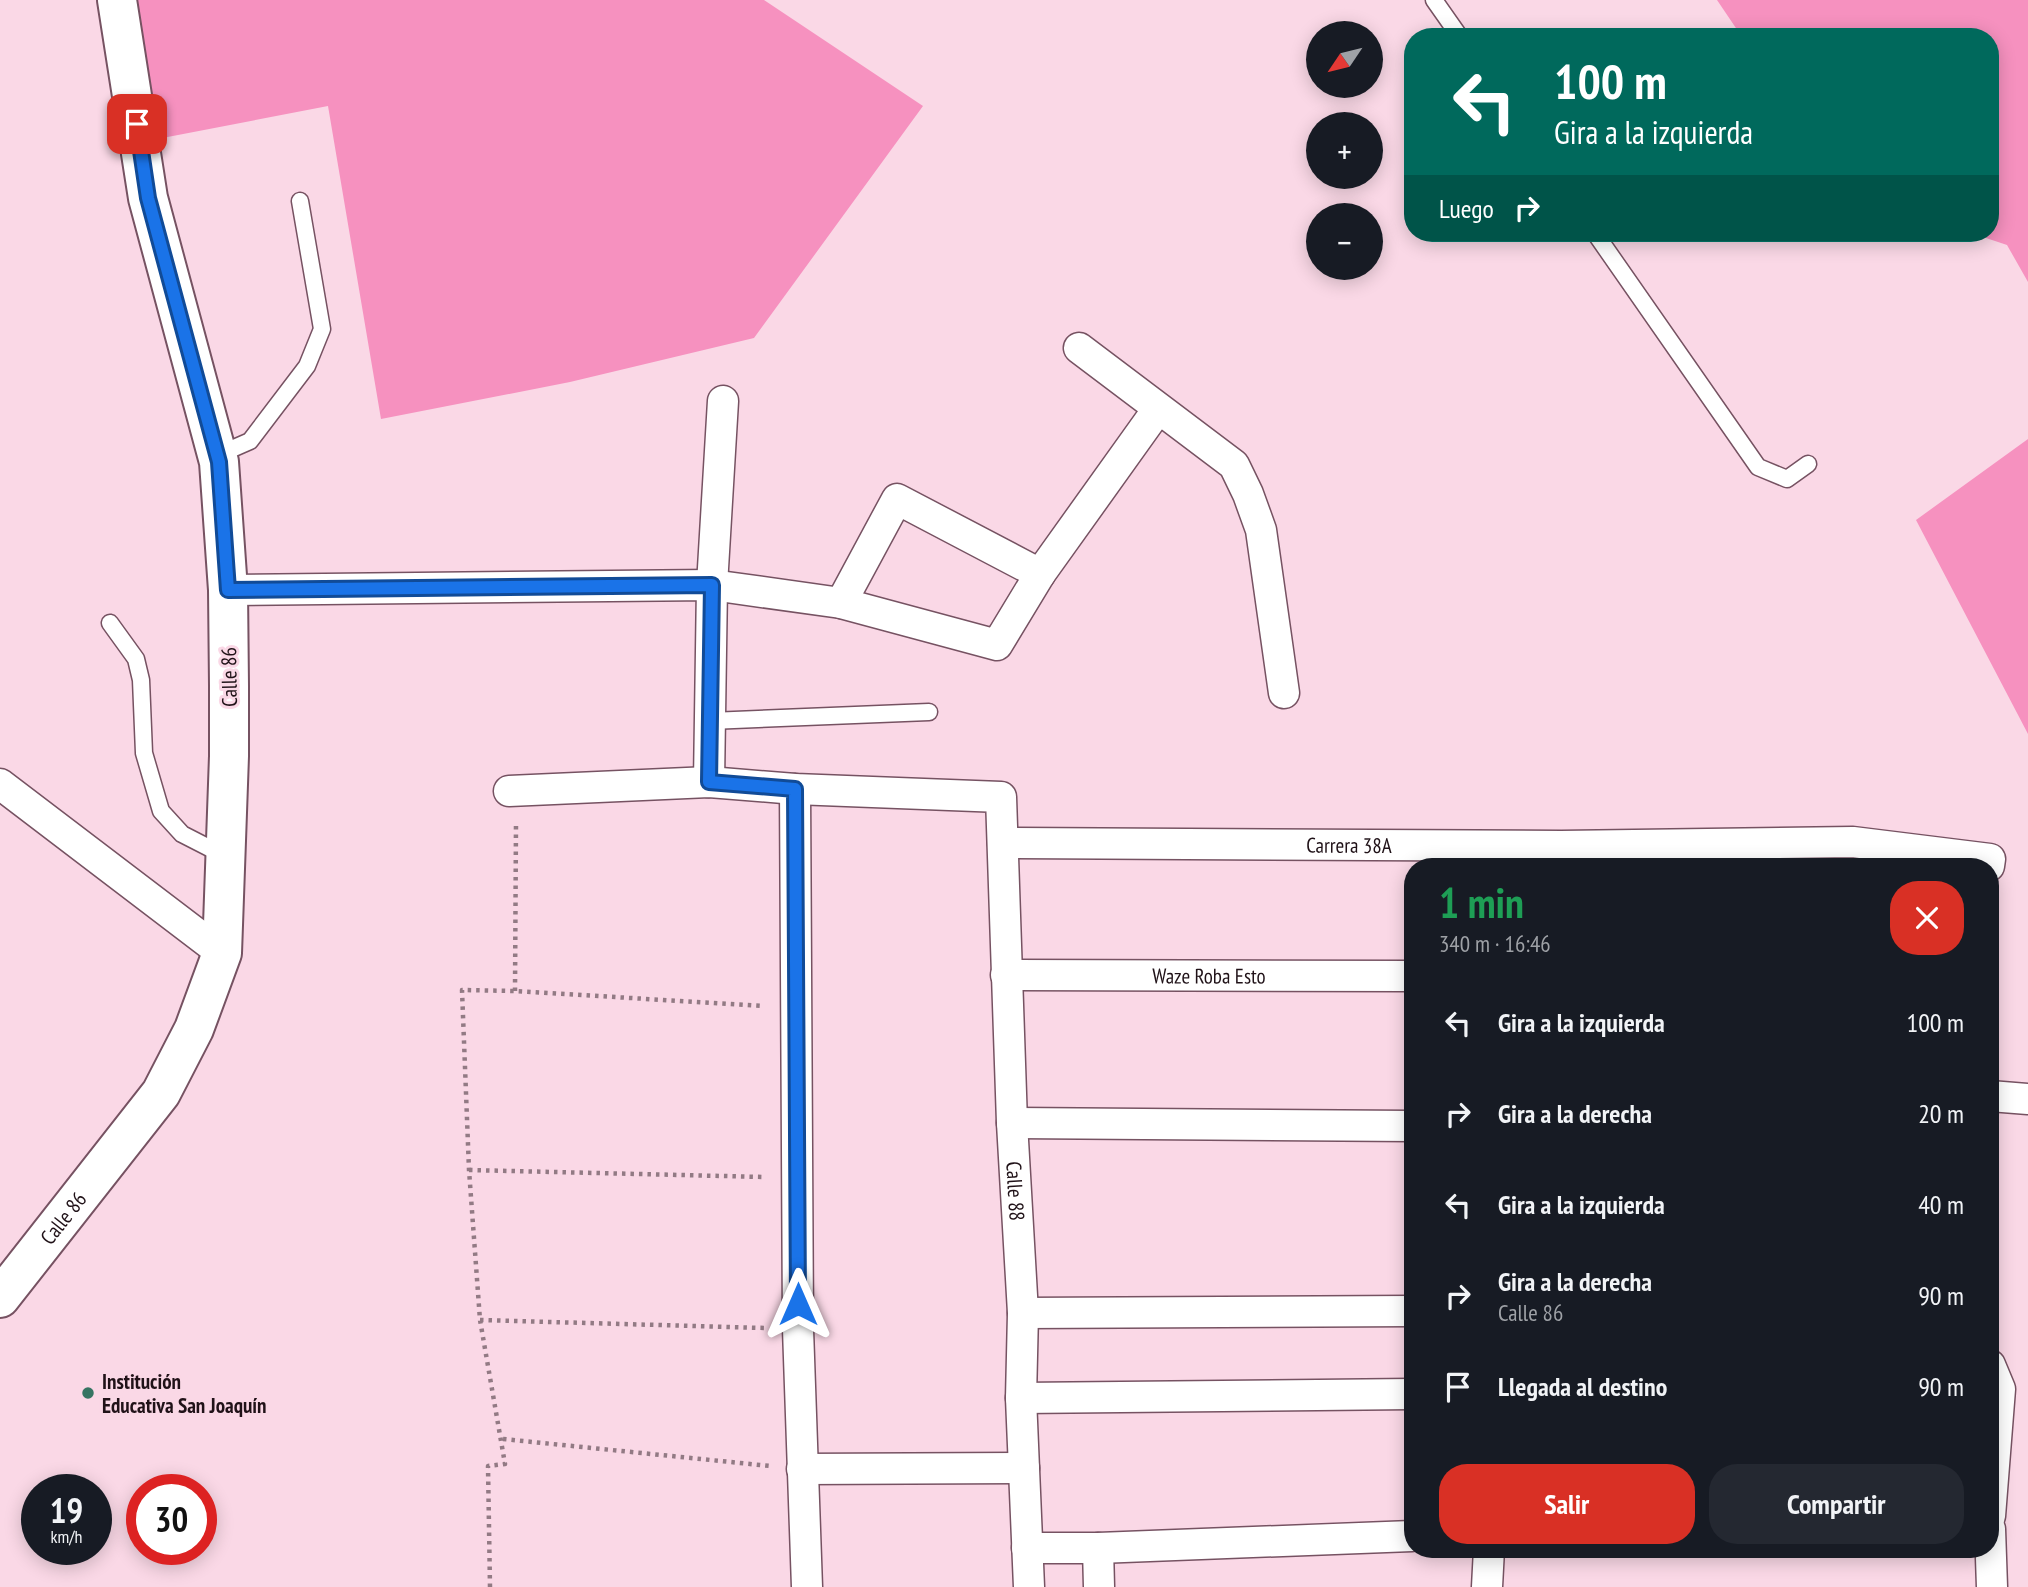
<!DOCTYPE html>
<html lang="es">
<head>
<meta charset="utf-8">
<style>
  body { margin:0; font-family:"PT Sans Narrow",sans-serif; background:#242831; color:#f1f3f6; height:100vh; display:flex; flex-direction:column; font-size:26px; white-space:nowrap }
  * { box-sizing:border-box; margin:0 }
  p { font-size:23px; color:#9ea1a6 }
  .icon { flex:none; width:38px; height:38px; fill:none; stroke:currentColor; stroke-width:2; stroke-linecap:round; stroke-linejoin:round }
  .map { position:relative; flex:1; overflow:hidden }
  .panel { position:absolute; left:1404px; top:858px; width:595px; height:700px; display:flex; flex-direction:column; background:#171b24; border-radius:28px; box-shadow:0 4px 18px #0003 }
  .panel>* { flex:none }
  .guide { position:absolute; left:1404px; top:28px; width:595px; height:214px; border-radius:28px; box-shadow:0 4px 18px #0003; background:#00695c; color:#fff; overflow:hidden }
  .needle { width:46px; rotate:235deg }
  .fabs { position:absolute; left:1306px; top:21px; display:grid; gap:14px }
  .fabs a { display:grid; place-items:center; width:77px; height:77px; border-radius:50%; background:#171b24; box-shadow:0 4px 18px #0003; font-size:35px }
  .speed { position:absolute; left:21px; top:1474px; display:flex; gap:14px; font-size:35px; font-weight:700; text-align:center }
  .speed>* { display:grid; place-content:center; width:91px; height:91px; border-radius:50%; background:#171b24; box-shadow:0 4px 18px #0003; line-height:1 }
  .speed small { font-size:18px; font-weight:400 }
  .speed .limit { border:10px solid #d22; background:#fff; color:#111 }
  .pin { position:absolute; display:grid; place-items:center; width:60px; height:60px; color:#fff; margin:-30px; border-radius:14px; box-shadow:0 4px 10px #0006 }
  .me { position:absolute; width:77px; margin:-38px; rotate:0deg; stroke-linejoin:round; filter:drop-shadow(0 0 5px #0008) }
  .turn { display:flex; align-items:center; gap:24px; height:147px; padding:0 35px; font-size:32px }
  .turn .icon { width:91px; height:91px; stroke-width:2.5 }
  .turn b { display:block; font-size:49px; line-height:60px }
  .then { display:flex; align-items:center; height:66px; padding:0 35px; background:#0003; gap:14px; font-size:26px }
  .round { display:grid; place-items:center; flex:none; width:74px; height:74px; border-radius:28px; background:#242831 }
  .overview { display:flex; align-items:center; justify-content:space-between; height:119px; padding:0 35px }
  h1 { font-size:42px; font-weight:600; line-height:52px; color:#1e9e55 }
  .action { display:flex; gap:14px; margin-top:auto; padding:14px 35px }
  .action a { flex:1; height:80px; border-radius:28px; background:#d93025; color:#fff; font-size:28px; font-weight:600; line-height:80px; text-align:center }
  .action a+a { background:#242831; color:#f1f3f6 }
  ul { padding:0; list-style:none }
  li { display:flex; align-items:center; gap:21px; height:91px; padding:0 35px }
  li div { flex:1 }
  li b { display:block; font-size:26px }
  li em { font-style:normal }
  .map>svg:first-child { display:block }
  .green { fill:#f691bf }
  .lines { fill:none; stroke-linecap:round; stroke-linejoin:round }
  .service-casing { stroke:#765262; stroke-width:19 }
  .minor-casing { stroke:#765262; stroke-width:33 }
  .secondary-casing { stroke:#765262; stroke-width:42 }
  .path { stroke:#927a84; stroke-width:4.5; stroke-dasharray:3.5 5; stroke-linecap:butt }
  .service { stroke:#fff; stroke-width:16 }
  .minor { stroke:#fff; stroke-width:30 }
  .secondary { stroke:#fff; stroke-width:38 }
  .route-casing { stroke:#114b97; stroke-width:18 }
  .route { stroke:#1a73e8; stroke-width:12 }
  .poi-dot { fill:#357462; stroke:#fad8e6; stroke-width:2.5 }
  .labels { text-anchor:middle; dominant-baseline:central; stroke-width:6; stroke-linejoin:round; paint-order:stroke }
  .street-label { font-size:21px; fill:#201218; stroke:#fad8e6 }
  .poi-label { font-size:21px; font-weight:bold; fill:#201218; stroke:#fad8e6; text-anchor:start }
</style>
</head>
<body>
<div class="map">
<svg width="2028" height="1587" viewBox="0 0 2028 1587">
  <rect width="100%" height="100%" fill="#fad8e6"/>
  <path class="green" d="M130,0H764L923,106L754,338L570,382L381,419L328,106L152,140Z
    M1717,0H2028V282L2007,245L1971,233H1990V37H1742Z
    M2028,439V734L1916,520Z
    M1583,860L1760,864V866H1583Z"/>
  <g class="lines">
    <g class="service-casing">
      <path id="service" d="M1434,0L1460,37
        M1595,233L1758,467L1787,479L1808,464
        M218,455L250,441L307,366L322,329L300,201
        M110,623L136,659L141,680L144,753L161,811L182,834L223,855
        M710,721L929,712"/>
    </g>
    <g class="minor-casing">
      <g id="minor">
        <path d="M1079,348L1234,465L1248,494L1261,530L1284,693"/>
        <path d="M228,590L712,585L841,603L997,645L1040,574L1158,409"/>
        <path d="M841,603L897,499L1040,574"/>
        <path d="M709,782L712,585L723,401"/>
        <path d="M0,784L222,953"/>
        <path d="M795,789L798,1329L807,1587"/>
        <path id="s1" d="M509,791L709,782L795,789L1001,797L1012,1123L1023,1313L1021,1398L1029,1587"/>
        <path id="s2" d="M1003,843L1561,846L1853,842L1990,859L1989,866"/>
        <path id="s3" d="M1006,975L1412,976"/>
        <path d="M1990,1096L2028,1099"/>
        <path d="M1012,1123L1412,1126"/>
        <path d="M1023,1313L1412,1311"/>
        <path d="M1990,1365L2000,1389L1990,1516"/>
        <path d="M1021,1398L1412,1394"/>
        <path d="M802,1469L1024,1468"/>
        <path d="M1990,1529L1992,1587"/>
        <path d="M1027,1548H1098L1412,1536"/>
        <path d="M1098,1548L1099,1587"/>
        <path d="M1487,1587L1489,1549"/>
      </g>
    </g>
    <g class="secondary-casing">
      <g id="secondary">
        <path id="s4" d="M0,1298L161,1093L194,1029L222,953L229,756V686L228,590L219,462L148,198L117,0"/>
      </g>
    </g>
    <path class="path" d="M515,991L516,823
      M469,1170L765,1177
      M480,1320L765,1328
      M503,1439L770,1466
      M490,1587L488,1466L505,1464L480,1320L469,1170L462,990L515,991L763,1006"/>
    <use href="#service" class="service"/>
    <use href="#minor" class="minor"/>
    <use href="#secondary" class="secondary"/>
  </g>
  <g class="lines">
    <g class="route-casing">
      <path id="route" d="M137,124L148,198L219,462L228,590L712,585L709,782L795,789L798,1304"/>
    </g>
    <use href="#route" class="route"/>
  </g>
  <circle class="poi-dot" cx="88" cy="1393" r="7"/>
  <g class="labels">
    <g class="street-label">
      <text transform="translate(229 677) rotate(-91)">Calle 86</text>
      <text stroke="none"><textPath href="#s2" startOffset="346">Carrera 38A</textPath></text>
      <text stroke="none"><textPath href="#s3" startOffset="203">Waze Roba Esto</textPath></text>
      <text stroke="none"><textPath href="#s1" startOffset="887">Calle 88</textPath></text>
      <text stroke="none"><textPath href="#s4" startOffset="102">Calle 86</textPath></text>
    </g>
    <g class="poi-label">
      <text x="102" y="1381">Institución<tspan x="102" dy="24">Educativa San Joaquín</tspan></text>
    </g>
  </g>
</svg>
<div class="fabs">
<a><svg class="needle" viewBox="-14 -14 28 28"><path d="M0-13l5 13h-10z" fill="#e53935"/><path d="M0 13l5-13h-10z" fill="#9ea1a6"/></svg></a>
<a>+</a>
<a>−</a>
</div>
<div class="speed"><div>19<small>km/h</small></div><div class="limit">30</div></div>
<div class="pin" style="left:137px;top:124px;background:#d93025"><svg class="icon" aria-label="arrive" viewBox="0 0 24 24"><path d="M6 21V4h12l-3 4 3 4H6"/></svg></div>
<svg class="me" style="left:798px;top:1304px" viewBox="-20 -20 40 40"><path d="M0-17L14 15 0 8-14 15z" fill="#1a73e8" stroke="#fff" stroke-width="4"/></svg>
<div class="guide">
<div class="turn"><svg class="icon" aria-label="left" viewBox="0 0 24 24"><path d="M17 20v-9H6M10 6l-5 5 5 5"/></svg><div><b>100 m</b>Gira a la izquierda</div></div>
<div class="then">Luego<svg class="icon" aria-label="right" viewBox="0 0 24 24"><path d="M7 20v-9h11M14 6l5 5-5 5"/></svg></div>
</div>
<section class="panel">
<div class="overview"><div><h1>1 min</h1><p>340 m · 16:46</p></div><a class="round" style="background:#d93025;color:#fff"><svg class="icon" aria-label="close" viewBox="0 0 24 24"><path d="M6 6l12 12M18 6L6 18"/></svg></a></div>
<ul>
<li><svg class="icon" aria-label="left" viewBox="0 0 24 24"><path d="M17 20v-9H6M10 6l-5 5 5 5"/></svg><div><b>Gira a la izquierda</b></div><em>100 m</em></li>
<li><svg class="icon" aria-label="right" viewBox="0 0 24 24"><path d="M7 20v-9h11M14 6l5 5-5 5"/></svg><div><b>Gira a la derecha</b></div><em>20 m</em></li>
<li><svg class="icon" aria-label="left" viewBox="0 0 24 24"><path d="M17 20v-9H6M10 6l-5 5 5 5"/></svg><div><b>Gira a la izquierda</b></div><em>40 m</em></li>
<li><svg class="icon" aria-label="right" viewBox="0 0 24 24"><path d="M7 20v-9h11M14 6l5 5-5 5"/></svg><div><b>Gira a la derecha</b><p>Calle 86</p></div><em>90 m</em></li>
<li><svg class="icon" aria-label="arrive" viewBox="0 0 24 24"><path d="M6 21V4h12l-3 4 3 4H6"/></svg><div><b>Llegada al destino</b></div><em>90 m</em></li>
</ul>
<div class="action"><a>Salir</a><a>Compartir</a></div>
</section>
</div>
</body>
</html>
